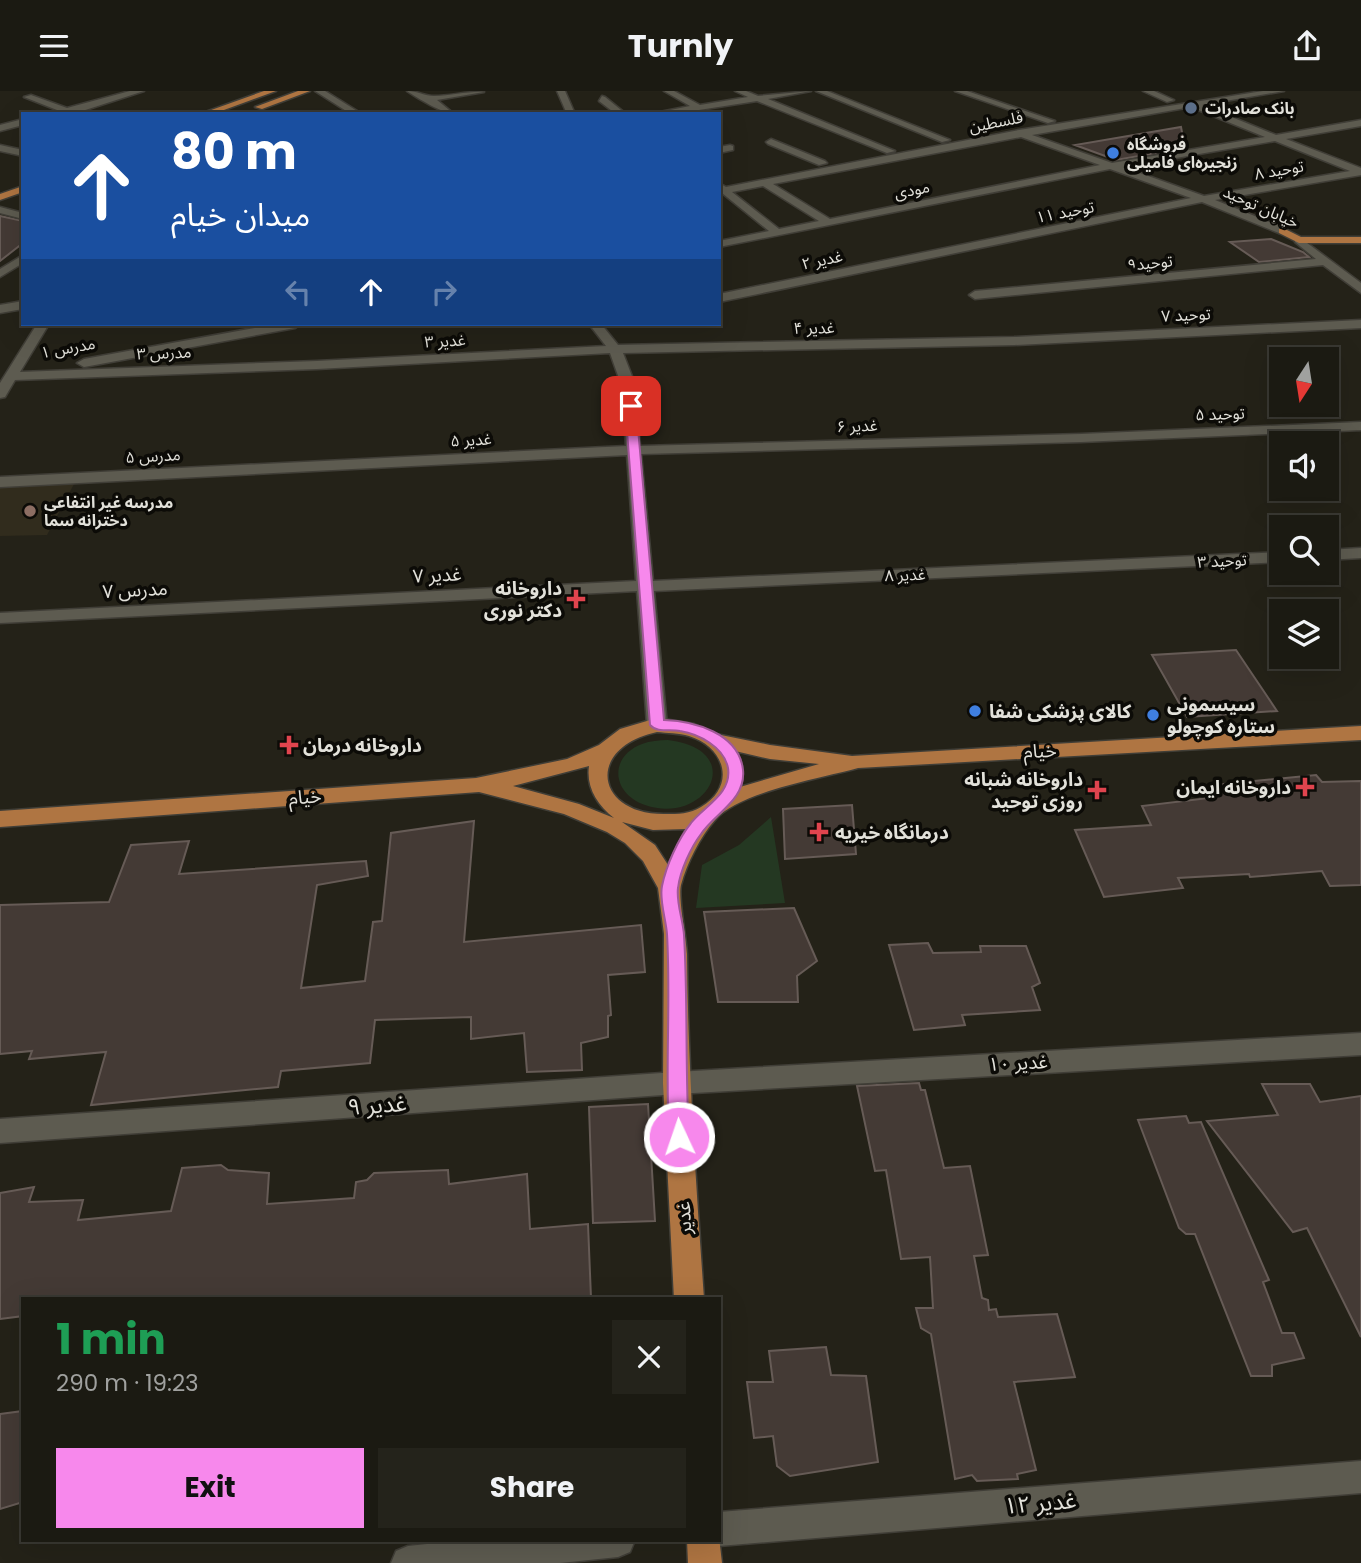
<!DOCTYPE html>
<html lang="en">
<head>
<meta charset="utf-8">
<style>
  body { margin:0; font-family:Poppins,"Noto Sans Arabic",sans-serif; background:#24231b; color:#f1f3f6; height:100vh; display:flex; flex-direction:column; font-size:26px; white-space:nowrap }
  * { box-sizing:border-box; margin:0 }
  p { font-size:23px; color:#a0a19f }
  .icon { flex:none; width:38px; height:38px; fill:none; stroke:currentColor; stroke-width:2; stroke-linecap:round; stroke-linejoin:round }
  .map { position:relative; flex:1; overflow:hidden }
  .drawer { position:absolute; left:21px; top:1206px; width:700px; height:245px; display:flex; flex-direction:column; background:#1b1a12; border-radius:0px; box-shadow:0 7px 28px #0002,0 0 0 2px #393832 }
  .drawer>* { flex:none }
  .top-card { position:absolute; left:21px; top:21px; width:700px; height:214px; border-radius:0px; box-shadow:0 7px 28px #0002,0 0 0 2px #393832; background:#1a4fa0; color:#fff; overflow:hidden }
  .needle { width:46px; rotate:192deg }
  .fabs { position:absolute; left:1269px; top:256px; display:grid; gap:14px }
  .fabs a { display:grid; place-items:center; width:70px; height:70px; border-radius:0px; background:#1b1a12; box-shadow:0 7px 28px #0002,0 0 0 2px #393832; font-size:35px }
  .pin { position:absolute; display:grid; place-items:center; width:60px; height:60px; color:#fff; margin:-30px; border-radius:14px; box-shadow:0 4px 10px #0006 }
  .me { position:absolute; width:77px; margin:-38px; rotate:357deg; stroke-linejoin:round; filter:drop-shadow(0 0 5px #0008) }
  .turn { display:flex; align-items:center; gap:24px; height:147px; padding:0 35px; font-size:32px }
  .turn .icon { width:91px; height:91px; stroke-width:2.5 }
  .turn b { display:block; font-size:49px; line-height:60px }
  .lanes { display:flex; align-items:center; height:66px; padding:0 35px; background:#0003; justify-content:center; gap:35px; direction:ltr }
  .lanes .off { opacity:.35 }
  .round { display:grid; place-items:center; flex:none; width:74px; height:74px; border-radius:0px; background:#24231b }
  .headline { display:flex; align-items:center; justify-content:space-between; height:119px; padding:0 35px }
  h1 { font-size:42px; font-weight:700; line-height:52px; color:#1e9e55 }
  .action { display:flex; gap:14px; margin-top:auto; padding:14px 35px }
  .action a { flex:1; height:80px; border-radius:0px; background:#f788ec; color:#111; font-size:28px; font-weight:700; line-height:80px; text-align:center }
  .action a+a { background:#24231b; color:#f1f3f6 }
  header { display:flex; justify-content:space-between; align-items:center; height:91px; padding:0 35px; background:#1b1a12; font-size:32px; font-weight:700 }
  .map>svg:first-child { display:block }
  .built { fill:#312c1d }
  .green { fill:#243822 }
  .building { fill:#443a35; stroke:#665b56; stroke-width:2 }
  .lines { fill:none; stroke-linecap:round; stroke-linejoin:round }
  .minor-casing { stroke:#403e37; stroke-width:3 }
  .major-casing { stroke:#403e37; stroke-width:3 }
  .minor { fill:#5d5b50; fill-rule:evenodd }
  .major { fill:#af7542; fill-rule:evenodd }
  .route { fill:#f788ec; stroke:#a15899; stroke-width:2 }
  .service-dot { fill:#5c6f8a; stroke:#0c0b07; stroke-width:2.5 }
  .shop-dot { fill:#3f7fe0; stroke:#0c0b07; stroke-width:2.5 }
  .education-dot { fill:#8d6e63; stroke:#0c0b07; stroke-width:2.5 }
  .health-dot { fill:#e0444e; stroke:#0c0b07; stroke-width:2.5 }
  .labels { text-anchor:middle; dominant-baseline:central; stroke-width:7; stroke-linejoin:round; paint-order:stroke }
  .far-poi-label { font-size:16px; font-weight:bold; fill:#e2e1da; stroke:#0c0b07; text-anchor:start }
  .far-street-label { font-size:16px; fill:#e2e1da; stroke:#0c0b07 }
  .street-label { font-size:19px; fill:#e2e1da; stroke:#0c0b07 }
  .poi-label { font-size:19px; font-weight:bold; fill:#e2e1da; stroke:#0c0b07; text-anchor:start }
  .near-street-label { font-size:23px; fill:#e2e1da; stroke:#0c0b07 }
</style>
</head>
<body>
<header><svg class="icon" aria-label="menu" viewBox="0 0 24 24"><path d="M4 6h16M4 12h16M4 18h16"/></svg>Turnly<svg class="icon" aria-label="share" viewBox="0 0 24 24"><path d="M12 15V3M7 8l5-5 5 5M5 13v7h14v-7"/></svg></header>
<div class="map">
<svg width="1361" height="1472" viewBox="0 0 1361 1472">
  <rect width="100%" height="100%" fill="#242218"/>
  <path class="built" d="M74,393L47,444L0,445V396Z"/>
  <path class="green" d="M668,649C749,659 707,735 645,714C612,703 608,666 642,653C650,650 659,649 668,649Z
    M771,726L785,812L696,817L702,774L739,754Z"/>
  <path class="building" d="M1181,36L1185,57L1116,69L1075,54Z
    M0,125L23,130V152L0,170Z
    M1271,148L1303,161L1309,166L1259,171L1230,151Z
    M1236,559L1277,620L1187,626L1152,564Z
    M1316,684L1322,691L1361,690V794L1330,795L1322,780L1250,786L1249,783L1178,787L1183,797L1104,806L1075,739L1151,734L1142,715L1209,707L1202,695Z
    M852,714L856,763L785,768L783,718Z
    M474,730L464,851L641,834L645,881L608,884L611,924L608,925V946L581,952L582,979L527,981L524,942L471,948V926L375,929L370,972L281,980L278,996L91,1014L106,961L29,968L32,960L0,963V814L109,811L131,754L189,750L179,783L366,770L368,785L317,794L301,897L365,890L373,831L382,830L391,742Z
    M794,817L817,870L797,885L798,911H718L704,821Z
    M928,852L933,862L981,861L980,855H1026L1040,892L1032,896L1040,919L962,924L965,934L914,939L889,854Z
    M919,992L921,999H925L944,1077L970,1075L988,1164L974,1165L982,1207L988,1209L989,1219L996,1218L998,1226L1057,1223L1075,1286L1014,1291L1036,1379L1017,1383L1018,1388L977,1390L972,1384L955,1388L931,1243L921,1237L916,1217H933L930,1166L901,1168L886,1079L875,1080L857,995Z
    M1262,993H1310L1320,1011L1361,1005V1246L1307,1137L1293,1141L1207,1030L1278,1024Z
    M648,1013L655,1130L593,1132L589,1016Z
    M1186,1025L1189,1032L1201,1031L1269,1189L1263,1191L1282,1242H1294L1304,1267L1272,1274V1285H1251L1195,1143H1186L1179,1137L1138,1029Z
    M221,1074L228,1079L269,1082L267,1113L354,1107L356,1091L367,1089L374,1082L448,1079L449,1093L527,1083L530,1138L588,1133L591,1207L23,1208V1225L0,1228V1102L34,1096L29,1111L83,1109L78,1129L171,1120L182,1077Z
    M826,1256L831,1284L866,1285L878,1371L790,1385L777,1375L773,1345L754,1347L747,1291H773L769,1260Z
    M23,1320V1411L0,1418V1323Z"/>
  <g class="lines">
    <g class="minor-casing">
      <path id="minor" d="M130,0H144L73,23H50L57,19L24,6L31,4L67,17Z
        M315,0H325L362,23H351Z
        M407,0C417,0 425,5 434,5C451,5 468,0 484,1L437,9L454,23C444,23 417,7 407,0Z
        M557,0H565L575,23H567Z
        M664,0H674L700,14L748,6L735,0H746L758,5L811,0L768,8L895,60L887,62L757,10L673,23H650L690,15Z
        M816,0H827L950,49L942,51Z
        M955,0H967L1055,30L1048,32Z
        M1143,0H1154L1174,9L1167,11Z
        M1263,0H1284L1202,14L1276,44L1361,29V35L1286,48L1361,77V84L1215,109L1287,138V142H1279L1202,111L719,211V203L1191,107L1110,78L719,156V150L769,140L722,102L719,103V92L726,96L1019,39ZM1191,16L1265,46L1112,72L1032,44ZM1021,46L1100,74L830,128L773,93ZM1275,50L1350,80L1204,105L1123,76ZM763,95L819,130L779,138L732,101Z
        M602,5L605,6L626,23H616L599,10Z
        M23,28V34L0,40V34Z
        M771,48L825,70L827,72L819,74L768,53L766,51Z
        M0,54L23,59V65L0,60Z
        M730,54L733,55V59L719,62V56Z
        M0,116L23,122V128L0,122Z
        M1299,146L1361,192V202L1323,174L975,208L969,204L975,200L1316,168L1295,151V147Z
        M23,164V172L0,186V178Z
        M23,210V218L0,222V214Z
        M1361,229V237L1014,254L623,262L635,293L640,355L1081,343L1361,331V339L1081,351L641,363L653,490L1281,461V471L654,500L667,634L664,639H650L647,634L637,500L0,532V522L636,490L627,364L0,396V386L626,355L621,293L610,262L317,278L15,289L5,306L0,307V292L37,233H49L20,281L317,270L606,255L589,233H601L618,254L1014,246Z
        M276,233H301L295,237L84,276L77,272L84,268Z
        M1361,457V467L1326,469V459Z
        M1361,942V964L676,1003L0,1052V1028L676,981Z
        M1361,1370V1402L719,1455L707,1449H719V1421Z
        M465,1449H635L630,1461L618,1466L560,1472H391L396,1460L408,1455Z"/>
    </g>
    <g class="major-casing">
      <path id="major" d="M264,0H276L213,23H200Z
        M298,0H310L262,18L255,16Z
        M23,95V101L0,109V103Z
        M1283,137L1301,146H1361V152H1299L1279,142V138Z
        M657,627L694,633L716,643L770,654L852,665L1361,635V649L858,677C822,687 738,701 715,729C700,746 687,772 681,794C678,807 686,846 687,863C688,978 696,1092 704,1208H674L663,992L664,843L658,797L643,770L625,752L607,741L564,723L479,701L0,736V720L476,687L567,668L599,654L620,638ZM657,641C667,642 679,642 689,645C725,656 737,695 701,716C690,723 678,723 665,723C596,724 584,657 657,641ZM735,660L770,668L819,673L740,696C745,684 743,670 735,660ZM589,675C586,696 597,714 614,727L579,713L513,695ZM622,731L653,739L686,738L668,774L655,754Z
        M719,1446L722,1472H688L687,1449H719Z"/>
    </g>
    <use href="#minor" class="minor"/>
    <use href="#major" class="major"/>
  </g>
  <path class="route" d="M631,312L636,315L664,629C694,630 739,642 743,679C746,709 715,722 701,743C691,756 680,780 678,797C676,811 683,829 684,844C688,911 685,978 689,1046L686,1052L679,1055L672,1052L669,1046C665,978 671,910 667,843C666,828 659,809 662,795C666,775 678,748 691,732C704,715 732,703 728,677C724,656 699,643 680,640C670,638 657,642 650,634L625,315Z"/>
  <circle class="service-dot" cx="1191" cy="17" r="7"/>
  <g class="shop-dot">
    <circle cx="1113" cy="62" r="7"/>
    <circle cx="975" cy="620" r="7"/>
    <circle cx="1153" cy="624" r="7"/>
  </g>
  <circle class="education-dot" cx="30" cy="420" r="7"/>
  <g class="health-dot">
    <path d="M572.5 497.5h7v7h7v7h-7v7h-7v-7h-7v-7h7z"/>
    <path d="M285.5 643.5h7v7h7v7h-7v7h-7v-7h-7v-7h7z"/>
    <path d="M1301.5 685.5h7v7h7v7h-7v7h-7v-7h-7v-7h7z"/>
    <path d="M1093.5 688.5h7v7h7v7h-7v7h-7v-7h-7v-7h7z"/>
    <path d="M815.5 730.5h7v7h7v7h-7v7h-7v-7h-7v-7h7z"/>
  </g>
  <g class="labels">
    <g class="far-poi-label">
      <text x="1205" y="17">بانک صادرات</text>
      <text x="1127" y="53">فروشگاه<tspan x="1127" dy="18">زنجیره‌ای فامیلی</tspan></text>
      <text x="44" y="411">مدرسه غیر انتفاعی<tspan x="44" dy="18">دخترانه سما</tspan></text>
    </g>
    <g class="far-street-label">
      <text transform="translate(996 31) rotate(-11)">فلسطین</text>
      <text transform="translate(1279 79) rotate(-10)">توحید ۸</text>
      <text transform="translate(912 99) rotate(-11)">مودی</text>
      <text transform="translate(1261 116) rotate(24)">خیابان توحید</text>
      <text transform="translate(1065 121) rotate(-11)">توحید ۱۱</text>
      <text transform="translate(822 169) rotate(-12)">غدیر ۲</text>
      <text transform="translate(1150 172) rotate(-6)">توحید۹</text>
      <text transform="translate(1186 224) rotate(-3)">توحید ۷</text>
      <text transform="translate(814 237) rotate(-1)">غدیر ۴</text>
      <text transform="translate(445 250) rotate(-3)">غدیر ۳</text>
      <text transform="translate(68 257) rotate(-10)">مدرس ۱</text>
      <text transform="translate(164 262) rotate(-2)">مدرس ۳</text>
      <text transform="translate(1220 323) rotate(-2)">توحید ۵</text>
      <text transform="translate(857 335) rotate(-2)">غدیر ۶</text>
      <text transform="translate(471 349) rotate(-3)">غدیر ۵</text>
      <text transform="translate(153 365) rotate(-3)">مدرس ۵</text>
      <text transform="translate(1222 470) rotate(-3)">توحید ۳</text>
      <text transform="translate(905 484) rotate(-2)">غدیر ۸</text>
    </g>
    <g class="street-label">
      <text transform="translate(437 484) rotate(-3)">غدیر ۷</text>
      <text transform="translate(135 499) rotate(-3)">مدرس ۷</text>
      <text transform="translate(1040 660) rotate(-3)">خیام</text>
      <text transform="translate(305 706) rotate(-4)">خیام</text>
      <text transform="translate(1018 972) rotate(-3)">غدیر ۱۰</text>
      <text transform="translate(684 1127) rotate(-93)">غدیر</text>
    </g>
    <g class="poi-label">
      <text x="562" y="497" text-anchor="end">داروخانه<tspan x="562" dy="22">دکتر نوری</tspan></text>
      <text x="1167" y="613">سیسمونی<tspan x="1167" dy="22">ستاره کوچولو</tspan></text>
      <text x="989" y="620">کالای پزشکی شفا</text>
      <text x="303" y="654">داروخانه درمان</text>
      <text x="1083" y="688" text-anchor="end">داروخانه شبانه<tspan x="1083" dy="22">روزی توحید</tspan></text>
      <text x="1291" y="696" text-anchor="end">داروخانه ایمان</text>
      <text x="835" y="741">درمانگاه خیریه</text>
    </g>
    <g class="near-street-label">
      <text transform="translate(377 1014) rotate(-4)">غدیر ۹</text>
      <text transform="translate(1040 1412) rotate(-5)">غدیر ۱۲</text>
    </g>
  </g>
</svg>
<div class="fabs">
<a><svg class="needle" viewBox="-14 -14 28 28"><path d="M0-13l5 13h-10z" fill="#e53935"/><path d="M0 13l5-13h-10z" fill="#a0a19f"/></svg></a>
<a><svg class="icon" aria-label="sound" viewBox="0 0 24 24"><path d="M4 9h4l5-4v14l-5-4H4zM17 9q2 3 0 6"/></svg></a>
<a><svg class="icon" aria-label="search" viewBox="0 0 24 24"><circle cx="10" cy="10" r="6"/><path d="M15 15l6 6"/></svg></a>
<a><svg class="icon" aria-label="layers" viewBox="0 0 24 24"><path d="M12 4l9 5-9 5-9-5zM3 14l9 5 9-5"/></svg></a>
</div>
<div class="pin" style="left:631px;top:315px;background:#d93025"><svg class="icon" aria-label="arrive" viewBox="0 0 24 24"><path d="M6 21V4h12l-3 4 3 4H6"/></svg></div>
<svg class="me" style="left:679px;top:1046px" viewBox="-20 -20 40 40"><circle r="17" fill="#f788ec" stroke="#fff" stroke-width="3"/><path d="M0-11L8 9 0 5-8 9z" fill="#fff"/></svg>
<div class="top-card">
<div class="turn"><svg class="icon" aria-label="ahead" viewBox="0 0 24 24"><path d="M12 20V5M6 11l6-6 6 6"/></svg><div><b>80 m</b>میدان خیام</div></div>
<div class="lanes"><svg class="icon off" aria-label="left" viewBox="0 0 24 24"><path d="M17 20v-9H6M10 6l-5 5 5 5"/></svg><svg class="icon" aria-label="ahead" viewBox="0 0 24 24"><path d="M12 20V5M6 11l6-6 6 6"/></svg><svg class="icon off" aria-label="right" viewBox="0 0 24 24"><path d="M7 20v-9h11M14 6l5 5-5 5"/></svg></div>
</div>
<section class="drawer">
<div class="headline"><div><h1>1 min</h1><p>290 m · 19:23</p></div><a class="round"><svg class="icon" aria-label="close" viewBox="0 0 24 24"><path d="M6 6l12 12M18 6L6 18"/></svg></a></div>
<div class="action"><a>Exit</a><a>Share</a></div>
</section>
</div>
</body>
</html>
